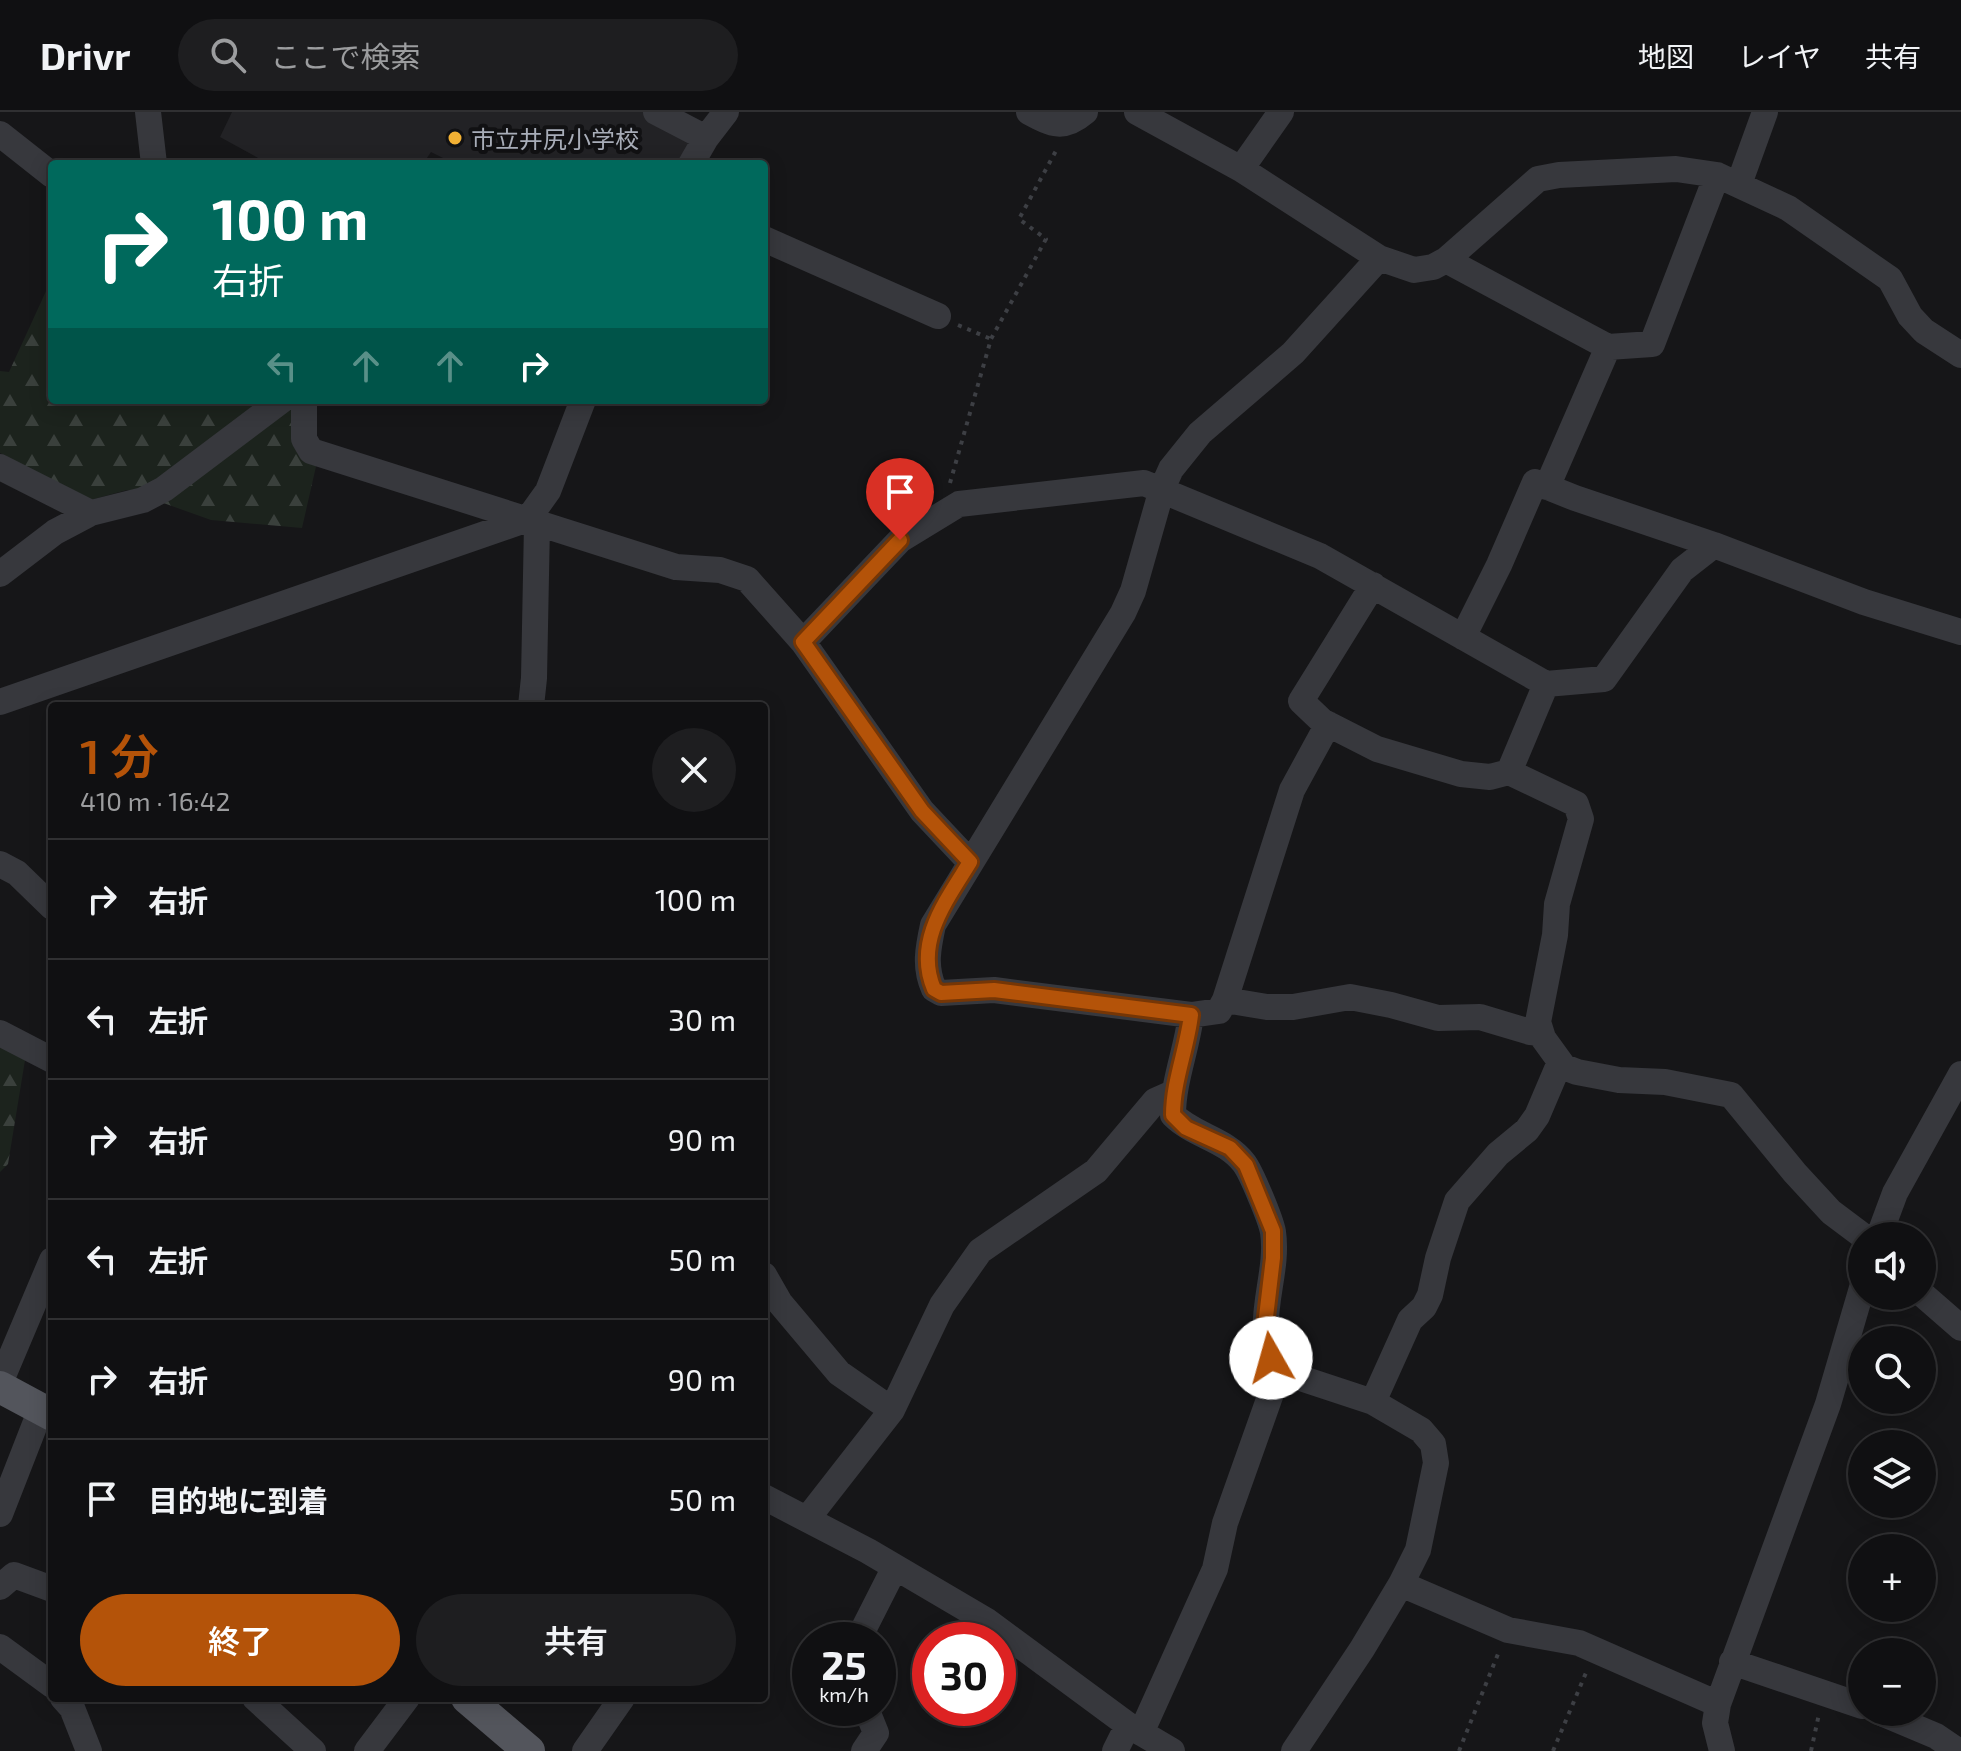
<!DOCTYPE html>
<html lang="ja">
<head>
<meta charset="utf-8">
<style>
  body { margin:0; font-family:"Exo 2","Noto Sans JP",sans-serif; background:#1e1e20; color:#f1f3f6; height:100vh; display:flex; flex-direction:column; font-size:30px; white-space:nowrap }
  * { box-sizing:border-box; margin:0 }
  p { font-size:26px; color:#9c9d9f }
  .icon { flex:none; width:44px; height:44px; fill:none; stroke:currentColor; stroke-width:2; stroke-linecap:round; stroke-linejoin:round }
  .map { position:relative; flex:1; overflow:hidden }
  .details { position:absolute; left:48px; top:590px; width:720px; height:1000px; display:flex; flex-direction:column; background:#101012; border-radius:8px; box-shadow:0 4px 20px #0003,0 0 0 2px #303032 }
  .details>* { flex:none }
  .guide { position:absolute; left:48px; top:48px; width:720px; height:244px; border-radius:8px; box-shadow:0 4px 20px #0003,0 0 0 2px #303032; background:#00695c; color:#fff; overflow:hidden }
  .buttons { position:absolute; left:1848px; top:1110px; display:grid; gap:16px }
  .buttons a { display:grid; place-items:center; width:88px; height:88px; border-radius:50%; background:#101012; box-shadow:0 4px 20px #0003,0 0 0 2px #303032; font-size:40px }
  .speed { position:absolute; left:792px; top:1510px; display:flex; gap:16px; font-size:40px; font-weight:700; text-align:center }
  .speed>* { display:grid; place-content:center; width:104px; height:104px; border-radius:50%; background:#101012; box-shadow:0 4px 20px #0003,0 0 0 2px #303032; line-height:1 }
  .speed small { font-size:20px; font-weight:400 }
  .speed .limit { border:12px solid #d22; background:#fff; color:#111 }
  .pin { position:absolute; display:grid; place-items:center; width:68px; height:68px; color:#fff; margin:-82px -34px; border-radius:50% 50% 50% 0; rotate:-45deg; box-shadow:0 0 8px #0007 }
  .pin .icon { rotate:45deg }
  .me { position:absolute; width:88px; margin:-44px; rotate:353deg; stroke-linejoin:round; filter:drop-shadow(0 0 6px #0008) }
  .turn { display:flex; align-items:center; gap:28px; height:168px; padding:0 32px; font-size:36px }
  .turn .icon { width:104px; height:104px; stroke-width:2.5 }
  .turn b { display:block; font-size:56px; line-height:68px }
  .lanes { display:flex; align-items:center; height:76px; padding:0 32px; background:#0003; justify-content:center; gap:40px; direction:ltr }
  .lanes .off { opacity:.35 }
  .round { display:grid; place-items:center; flex:none; width:84px; height:84px; border-radius:42px; background:#1e1e20 }
  .headline { display:flex; align-items:center; justify-content:space-between; height:136px; padding:0 32px }
  h1 { font-size:48px; font-weight:600; line-height:60px; color:#b45309 }
  .button { display:flex; gap:16px; margin-top:auto; padding:16px 32px }
  .button a { flex:1; height:92px; border-radius:48px; background:#b45309; color:#fff; font-size:32px; font-weight:600; line-height:92px; text-align:center }
  .button a+a { background:#1e1e20; color:#f1f3f6 }
  ul { padding:0; list-style:none }
  li { display:flex; align-items:center; gap:24px; height:120px; padding:0 32px; border-top:2px solid #303032 }
  li div { flex:1 }
  li b { display:block; font-size:30px }
  li em { font-style:normal }
  header { display:flex; align-items:center; gap:48px; box-sizing:border-box; height:112px; padding:0 40px; background:#101012; border-bottom:2px solid #303032 }
  header strong { font-size:38px }
  nav { display:flex; gap:44px; margin-inline-start:auto; font-size:28px }
  .search { width:560px; height:72px; background:#1e1e20; display:flex; align-items:center; gap:20px; box-sizing:border-box; padding:0 28px; border-radius:44px; color:#9c9d9f; font-size:30px }
  .map>svg:first-child { display:block }
  .built { fill:#222225 }
  .forest { fill:url(#forest-firs) }
  .lines { fill:none; stroke-linecap:round; stroke-linejoin:round }
  .path { stroke:#3d3f44; stroke-width:4; stroke-dasharray:4 6; stroke-linecap:butt }
  .minor { stroke:#37383d; stroke-width:26 }
  .major { stroke:#53555c; stroke-width:32 }
  .route-casing { stroke:#753606; stroke-width:20 }
  .route { stroke:#b45309; stroke-width:14 }
  .poi-dot { fill:#f2b134; stroke:#111113; stroke-width:3 }
  .labels { text-anchor:middle; dominant-baseline:central; stroke-width:8; stroke-linejoin:round; paint-order:stroke }
  .poi-label { font-size:24px; fill:#a8adb8; stroke:#111113; text-anchor:start }
</style>
</head>
<body>
<header>
<strong>Drivr</strong>
<div class="search"><svg class="icon" aria-label="search" viewBox="0 0 24 24"><circle cx="10" cy="10" r="6"/><path d="M15 15l6 6"/></svg>ここで検索</div>
<nav><a>地図</a><a>レイヤ</a><a>共有</a></nav>
</header>
<div class="map">
<svg width="1961" height="1639" viewBox="0 0 1961 1639">
  <defs>
    <pattern id="forest-firs" width="22" height="20" patternUnits="userSpaceOnUse" patternTransform="scale(2)"><rect width="22" height="20" fill="#1c231d"/><path d="M5 1l3.5 6h-7zM16 11l3.5 6h-7z" fill="#3a403c"/></pattern>
  </defs>
  <rect width="100%" height="100%" fill="#161618"/>
  <path class="built" d="M232,0H646L691,27L678,52H455L431,40L423,52H269L220,25Z"/>
  <path class="forest" d="M47,177H52V288H294L317,350L302,416L211,408L127,378L90,388L0,341V259L9,260Z
    M0,931L25,948L8,1052L0,1060Z"/>
  <g class="lines">
    <path class="path" d="M958,213L991,227
      M950,371L991,227L1046,127L1019,107L1058,35
      M1459,1639L1500,1537
      M1553,1639L1588,1556
      M1811,1639L1819,1602"/>
    <path class="minor" d="M148,0L154,52
      M656,0L706,26
      M1029,0C1053,13 1064,18 1085,0
      M1137,0L1241,57L1379,146L1414,158L1433,155L1446,148L1538,67L1559,63L1676,57L1717,63L1788,96L1890,167L1910,204L1924,219L1961,243
      M0,22L52,63
      M691,52L706,26L726,0
      M1241,57L1281,0
      M1739,72L1765,0
      M764,127L938,204
      M1446,148L1608,235L1652,232L1717,63
      M304,288V327L311,339L676,455L720,458L747,467L803,530L900,428L959,392L1144,371L1320,444L1546,572L1604,567L1682,458L1714,433L1864,490L1961,520
      M0,355L91,401L143,388L164,377L282,288
      M1547,375L1608,235
      M0,462L55,420L91,401
      M1373,473L1301,589L1322,609L1377,637L1461,662L1490,665L1509,660L1576,692L1581,707L1557,792L1555,823L1538,910L1543,926L1564,955L1577,960L1619,968L1665,970L1731,983L1795,1061L1831,1100L1863,1124
      M1463,525L1499,453L1535,370L1575,386L1714,433
      M803,530L922,699L970,750
      M0,590L528,407L548,379L583,288
      M531,594L534,566L537,412
      M1328,612L1292,678L1225,888L1219,899L1191,903L994,878L941,881L934,877C924,855 928,836 933,813L1123,501L1133,479L1162,377L1171,357L1200,321L1293,241L1379,146
      M1509,660L1546,572
      M0,752L17,761L52,795
      M1225,888L1267,895H1293L1350,885L1391,893L1438,906L1480,905L1530,920L1541,921
      M1191,903C1187,937 1173,969 1173,1003C1194,1024 1226,1027 1244,1051C1251,1060 1271,1108 1273,1120C1280,1167 1249,1216 1279,1259L1373,1290L1421,1318L1433,1332L1436,1351L1418,1438L1401,1472L1362,1537L1294,1639
      M0,921L52,948
      M1879,1124L1895,1081L1961,962
      M764,1163L780,1191L839,1261L892,1298
      M1922,1182L1961,1216
      M0,1271L52,1148
      M1373,1290L1410,1208L1424,1195L1430,1183L1438,1146L1457,1089L1498,1042L1527,1018L1537,1004L1560,950
      M764,1385L868,1439L987,1509L1128,1613L1172,1639
      M0,1402L41,1297
      M807,1407L892,1298L942,1193L980,1139L1096,1059L1155,989L1173,981
      M1401,1472L1508,1518L1579,1531L1718,1592
      M0,1475L14,1463L52,1477
      M858,1528L895,1455
      M0,1535L52,1573
      M1732,1550L1862,1594
      M63,1586L72,1596L89,1639
      M255,1586L313,1639
      M1879,1600L1936,1624L1958,1639
      M1141,1621L1215,1457L1225,1411L1279,1259
      M367,1639L407,1586
      M585,1639L622,1586
      M864,1639L876,1621L866,1596
      M1115,1639L1128,1613
      M1722,1639L1715,1611L1718,1592L1828,1292L1862,1176"/>
    <path class="major" d="M0,1275L52,1303
      M467,1586L529,1639"/>
  </g>
  <g class="lines">
    <g class="route-casing">
      <path id="route" d="M900,428L803,530L922,699L970,750C946,789 914,830 934,877L941,881L994,878L1191,903C1187,937 1173,969 1173,1003L1186,1016L1230,1036L1246,1053L1273,1119V1146L1264,1222L1271,1246"/>
    </g>
    <use href="#route" class="route"/>
  </g>
  <circle class="poi-dot" cx="455" cy="26" r="8"/>
  <g class="labels">
    <g class="poi-label">
      <text x="471" y="26">市立井尻小学校</text>
    </g>
  </g>
</svg>
<div class="buttons">
<a><svg class="icon" aria-label="sound" viewBox="0 0 24 24"><path d="M4 9h4l5-4v14l-5-4H4zM17 9q2 3 0 6"/></svg></a>
<a><svg class="icon" aria-label="search" viewBox="0 0 24 24"><circle cx="10" cy="10" r="6"/><path d="M15 15l6 6"/></svg></a>
<a><svg class="icon" aria-label="layers" viewBox="0 0 24 24"><path d="M12 4l9 5-9 5-9-5zM3 14l9 5 9-5"/></svg></a>
<a>+</a>
<a>−</a>
</div>
<div class="speed"><div>25<small>km/h</small></div><div class="limit">30</div></div>
<div class="pin" style="left:900px;top:428px;background:#d93025"><svg class="icon" aria-label="arrive" viewBox="0 0 24 24"><path d="M6 21V4h12l-3 4 3 4H6"/></svg></div>
<svg class="me" style="left:1271px;top:1246px" viewBox="-20 -20 40 40"><circle r="19" fill="#fff"/><path d="M0-13L10 11 0 6-10 11z" fill="#b45309"/></svg>
<div class="guide">
<div class="turn"><svg class="icon" aria-label="right" viewBox="0 0 24 24"><path d="M7 20v-9h11M14 6l5 5-5 5"/></svg><div><b>100 m</b>右折</div></div>
<div class="lanes"><svg class="icon off" aria-label="left" viewBox="0 0 24 24"><path d="M17 20v-9H6M10 6l-5 5 5 5"/></svg><svg class="icon off" aria-label="ahead" viewBox="0 0 24 24"><path d="M12 20V5M6 11l6-6 6 6"/></svg><svg class="icon off" aria-label="ahead" viewBox="0 0 24 24"><path d="M12 20V5M6 11l6-6 6 6"/></svg><svg class="icon" aria-label="right" viewBox="0 0 24 24"><path d="M7 20v-9h11M14 6l5 5-5 5"/></svg></div>
</div>
<section class="details">
<div class="headline"><div><h1>1 分</h1><p>410 m · 16:42</p></div><a class="round"><svg class="icon" aria-label="close" viewBox="0 0 24 24"><path d="M6 6l12 12M18 6L6 18"/></svg></a></div>
<ul>
<li><svg class="icon" aria-label="right" viewBox="0 0 24 24"><path d="M7 20v-9h11M14 6l5 5-5 5"/></svg><div><b>右折</b></div><em>100 m</em></li>
<li><svg class="icon" aria-label="left" viewBox="0 0 24 24"><path d="M17 20v-9H6M10 6l-5 5 5 5"/></svg><div><b>左折</b></div><em>30 m</em></li>
<li><svg class="icon" aria-label="right" viewBox="0 0 24 24"><path d="M7 20v-9h11M14 6l5 5-5 5"/></svg><div><b>右折</b></div><em>90 m</em></li>
<li><svg class="icon" aria-label="left" viewBox="0 0 24 24"><path d="M17 20v-9H6M10 6l-5 5 5 5"/></svg><div><b>左折</b></div><em>50 m</em></li>
<li><svg class="icon" aria-label="right" viewBox="0 0 24 24"><path d="M7 20v-9h11M14 6l5 5-5 5"/></svg><div><b>右折</b></div><em>90 m</em></li>
<li><svg class="icon" aria-label="arrive" viewBox="0 0 24 24"><path d="M6 21V4h12l-3 4 3 4H6"/></svg><div><b>目的地に到着</b></div><em>50 m</em></li>
</ul>
<div class="button"><a>終了</a><a>共有</a></div>
</section>
</div>
</body>
</html>
